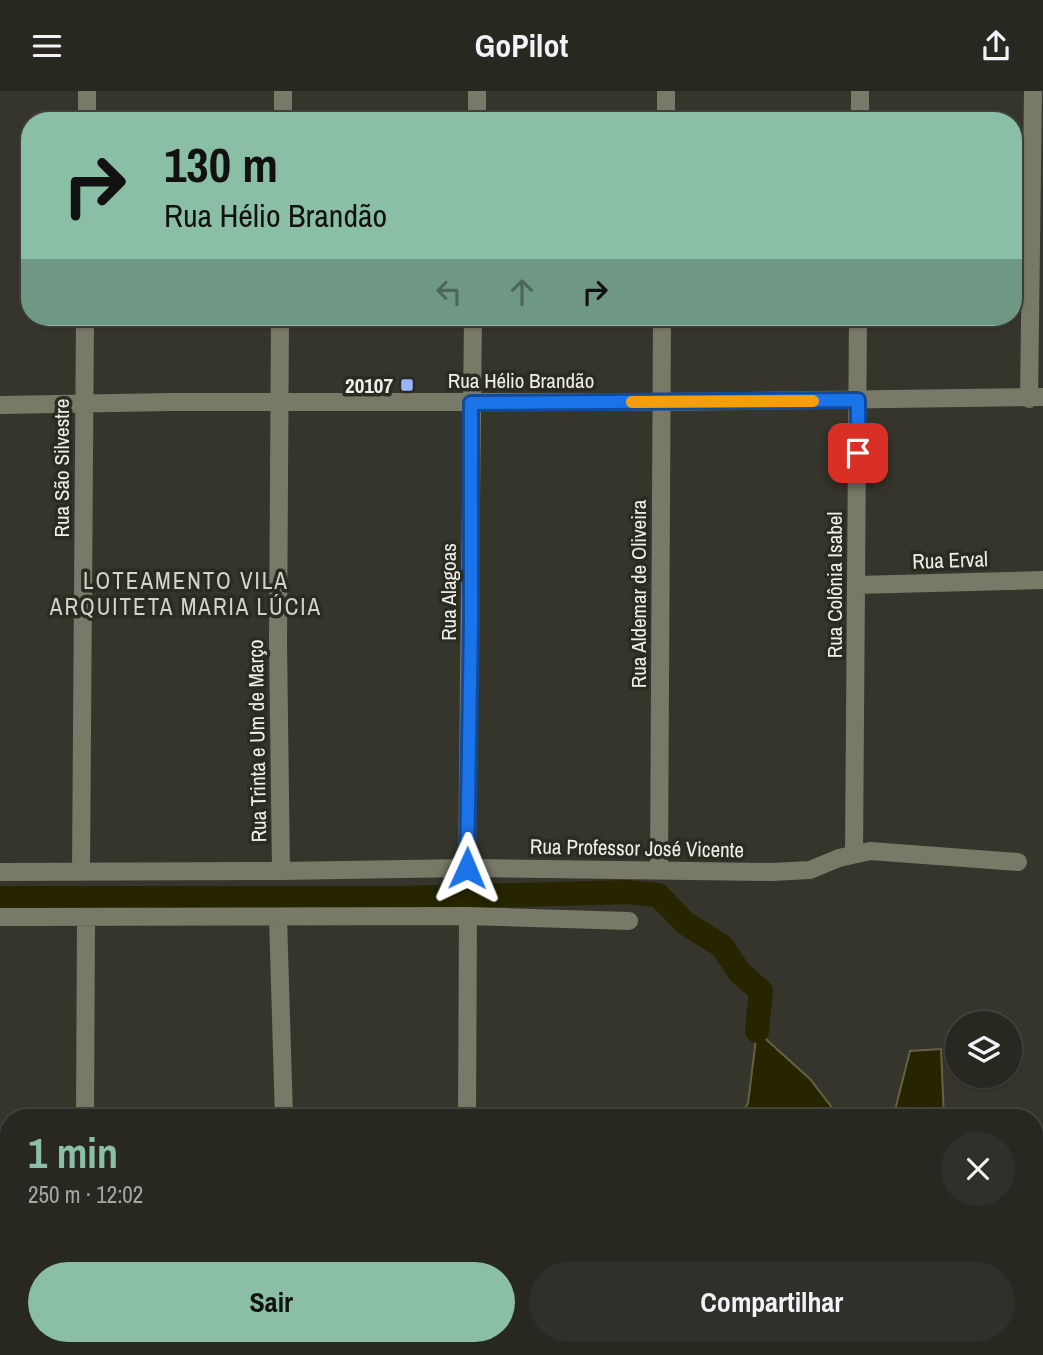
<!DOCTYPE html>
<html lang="pt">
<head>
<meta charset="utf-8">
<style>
  body { margin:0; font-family:"Archivo Narrow",sans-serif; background:#30302a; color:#f1f3f6; height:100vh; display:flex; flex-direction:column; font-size:26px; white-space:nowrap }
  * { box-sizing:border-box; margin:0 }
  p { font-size:23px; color:#a5a6a5 }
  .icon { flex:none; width:38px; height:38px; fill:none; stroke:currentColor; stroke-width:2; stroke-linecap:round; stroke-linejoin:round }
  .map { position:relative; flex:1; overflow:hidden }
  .sheet { position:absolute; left:0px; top:1018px; width:1043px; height:247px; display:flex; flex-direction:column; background:#282821; border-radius:28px 28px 0 0; box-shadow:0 2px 5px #0004,0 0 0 2px #44443f }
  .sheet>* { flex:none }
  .banner { position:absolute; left:21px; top:21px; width:1001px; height:214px; border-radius:28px; box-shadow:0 2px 5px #0004,0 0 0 2px #44443f; background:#8abfa5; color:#111; overflow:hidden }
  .fabs { position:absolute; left:945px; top:920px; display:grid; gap:14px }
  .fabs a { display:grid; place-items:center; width:77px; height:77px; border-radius:50%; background:#282821; box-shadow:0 2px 5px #0004,0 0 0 2px #44443f; font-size:35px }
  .pin { position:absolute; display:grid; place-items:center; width:60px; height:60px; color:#fff; margin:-30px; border-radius:14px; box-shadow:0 4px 10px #0006 }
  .me { position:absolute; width:77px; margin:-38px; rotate:1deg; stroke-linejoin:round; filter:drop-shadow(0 0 5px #0008) }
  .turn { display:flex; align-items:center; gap:24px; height:147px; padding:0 28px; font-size:32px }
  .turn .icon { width:91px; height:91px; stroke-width:2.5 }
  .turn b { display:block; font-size:49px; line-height:60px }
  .lanes { display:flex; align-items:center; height:66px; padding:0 28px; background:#0003; justify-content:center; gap:35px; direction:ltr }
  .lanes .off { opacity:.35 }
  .round { display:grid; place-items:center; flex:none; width:74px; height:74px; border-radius:37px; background:#30302a }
  .overview { display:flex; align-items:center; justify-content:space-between; height:119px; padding:0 28px }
  h1 { font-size:42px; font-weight:800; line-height:52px; color:#8abfa5 }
  .primary-button { display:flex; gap:14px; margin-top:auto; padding:14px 28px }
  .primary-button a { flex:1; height:80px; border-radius:42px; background:#8abfa5; color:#111; font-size:28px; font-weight:800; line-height:80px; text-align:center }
  .primary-button a+a { background:#30302a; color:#f1f3f6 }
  header { display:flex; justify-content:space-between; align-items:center; height:91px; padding:0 28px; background:#282821; font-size:32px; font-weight:800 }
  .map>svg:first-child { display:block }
  .water { fill:#262500; stroke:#636246; stroke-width:2 }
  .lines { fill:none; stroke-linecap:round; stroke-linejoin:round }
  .canal { stroke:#262500; stroke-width:24 }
  .minor { stroke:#787967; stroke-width:18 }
  .route-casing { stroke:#114b97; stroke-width:18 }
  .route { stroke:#1a73e8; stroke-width:12 }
  .slow { stroke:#f59e0b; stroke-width:12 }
  .poi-dot { fill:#9ab5fd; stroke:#2b2b22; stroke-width:2.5 }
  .labels { text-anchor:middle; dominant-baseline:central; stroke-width:7; stroke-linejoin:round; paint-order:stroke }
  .street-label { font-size:21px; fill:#f0f0ea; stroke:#2b2b22 }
  .poi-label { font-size:21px; font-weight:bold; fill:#f0f0ea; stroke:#2b2b22; text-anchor:end }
  .neighbourhood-label { font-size:23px; letter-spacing:2px; fill:#d3d4c9; stroke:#2b2b22 }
</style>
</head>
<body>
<header><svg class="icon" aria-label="menu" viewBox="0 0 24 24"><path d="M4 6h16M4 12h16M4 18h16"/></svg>GoPilot<svg class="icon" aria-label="share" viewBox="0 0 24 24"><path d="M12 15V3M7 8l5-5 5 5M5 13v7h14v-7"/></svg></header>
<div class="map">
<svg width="1043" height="1264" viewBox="0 0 1043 1264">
  <rect width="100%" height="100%" fill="#35352c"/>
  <path class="water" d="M757,940L810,988L840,1027H740L748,1012Z
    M941,958L944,1027H893L910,960Z
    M672,1257V1256L785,1257L782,1264H672Z
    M876,1257H940L932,1264H879Z"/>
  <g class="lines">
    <path class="canal" d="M0,807H401L627,801L658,804L685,832L722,855L740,882L761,900L757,940"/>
    <path class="minor" d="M87,30V0
      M283,30V0
      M477,30V0
      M666,30V0
      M860,30V0
      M280,226L278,551L281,780
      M1029,308L1033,0
      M0,314L171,311H660L1043,306
      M857,494L1043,489
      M854,762L858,226
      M467,777L473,226
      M659,779L662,226
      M81,780L85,226
      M0,781L281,780L467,777L772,781L810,779L839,767L870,760L1018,771
      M0,826L468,825L629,830
      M278,826L284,1027
      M85,1027L86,826
      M467,1027L468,825
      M86,1256V1264
      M291,1256V1264
      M463,1264L465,1256"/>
  </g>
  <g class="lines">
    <g class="route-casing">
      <path id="route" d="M467,777L471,530V312L858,309V362"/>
    </g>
    <use href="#route" class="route"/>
    <path class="slow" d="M632,311L813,310"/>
  </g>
  <rect class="poi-dot" x="400" y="287" width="14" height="14" rx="3.5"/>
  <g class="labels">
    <g class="street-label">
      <text x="521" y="289">Rua Hélio Brandão</text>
      <text transform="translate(61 377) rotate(-90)">Rua São Silvestre</text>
      <text transform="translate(950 469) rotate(-2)">Rua Erval</text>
      <text transform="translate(834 494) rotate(-90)">Rua Colônia Isabel</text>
      <text transform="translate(448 501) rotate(-90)">Rua Alagoas</text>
      <text transform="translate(638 503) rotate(-90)">Rua Aldemar de Oliveira</text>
      <text transform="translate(257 650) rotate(-91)">Rua Trinta e Um de Março</text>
      <text transform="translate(637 757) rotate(1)">Rua Professor José Vicente</text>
    </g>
    <g class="poi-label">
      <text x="393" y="294">20107</text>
    </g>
    <g class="neighbourhood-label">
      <text x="186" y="489">LOTEAMENTO VILA<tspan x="186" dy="26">ARQUITETA MARIA LÚCIA</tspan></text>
    </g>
  </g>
</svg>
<div class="fabs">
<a><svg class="icon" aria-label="layers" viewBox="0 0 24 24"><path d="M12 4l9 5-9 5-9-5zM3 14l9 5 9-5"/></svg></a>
</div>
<div class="pin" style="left:858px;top:362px;background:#d93025"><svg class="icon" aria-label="arrive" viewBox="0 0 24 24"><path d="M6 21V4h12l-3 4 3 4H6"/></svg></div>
<svg class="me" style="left:467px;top:777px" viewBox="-20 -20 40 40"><path d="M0-17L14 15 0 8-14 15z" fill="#1a73e8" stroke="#fff" stroke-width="4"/></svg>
<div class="banner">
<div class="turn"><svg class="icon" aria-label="right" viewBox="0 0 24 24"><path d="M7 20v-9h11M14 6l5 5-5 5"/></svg><div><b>130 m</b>Rua Hélio Brandão</div></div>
<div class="lanes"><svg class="icon off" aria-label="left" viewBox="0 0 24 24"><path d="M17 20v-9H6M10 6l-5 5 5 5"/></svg><svg class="icon off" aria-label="ahead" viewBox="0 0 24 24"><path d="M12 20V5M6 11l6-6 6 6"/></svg><svg class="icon" aria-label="right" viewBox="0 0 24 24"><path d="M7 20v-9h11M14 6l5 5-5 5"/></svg></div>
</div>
<section class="sheet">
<div class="overview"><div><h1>1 min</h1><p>250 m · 12:02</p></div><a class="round"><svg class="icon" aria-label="close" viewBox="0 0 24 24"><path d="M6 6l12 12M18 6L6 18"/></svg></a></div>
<div class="primary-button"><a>Sair</a><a>Compartilhar</a></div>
</section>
</div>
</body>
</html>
